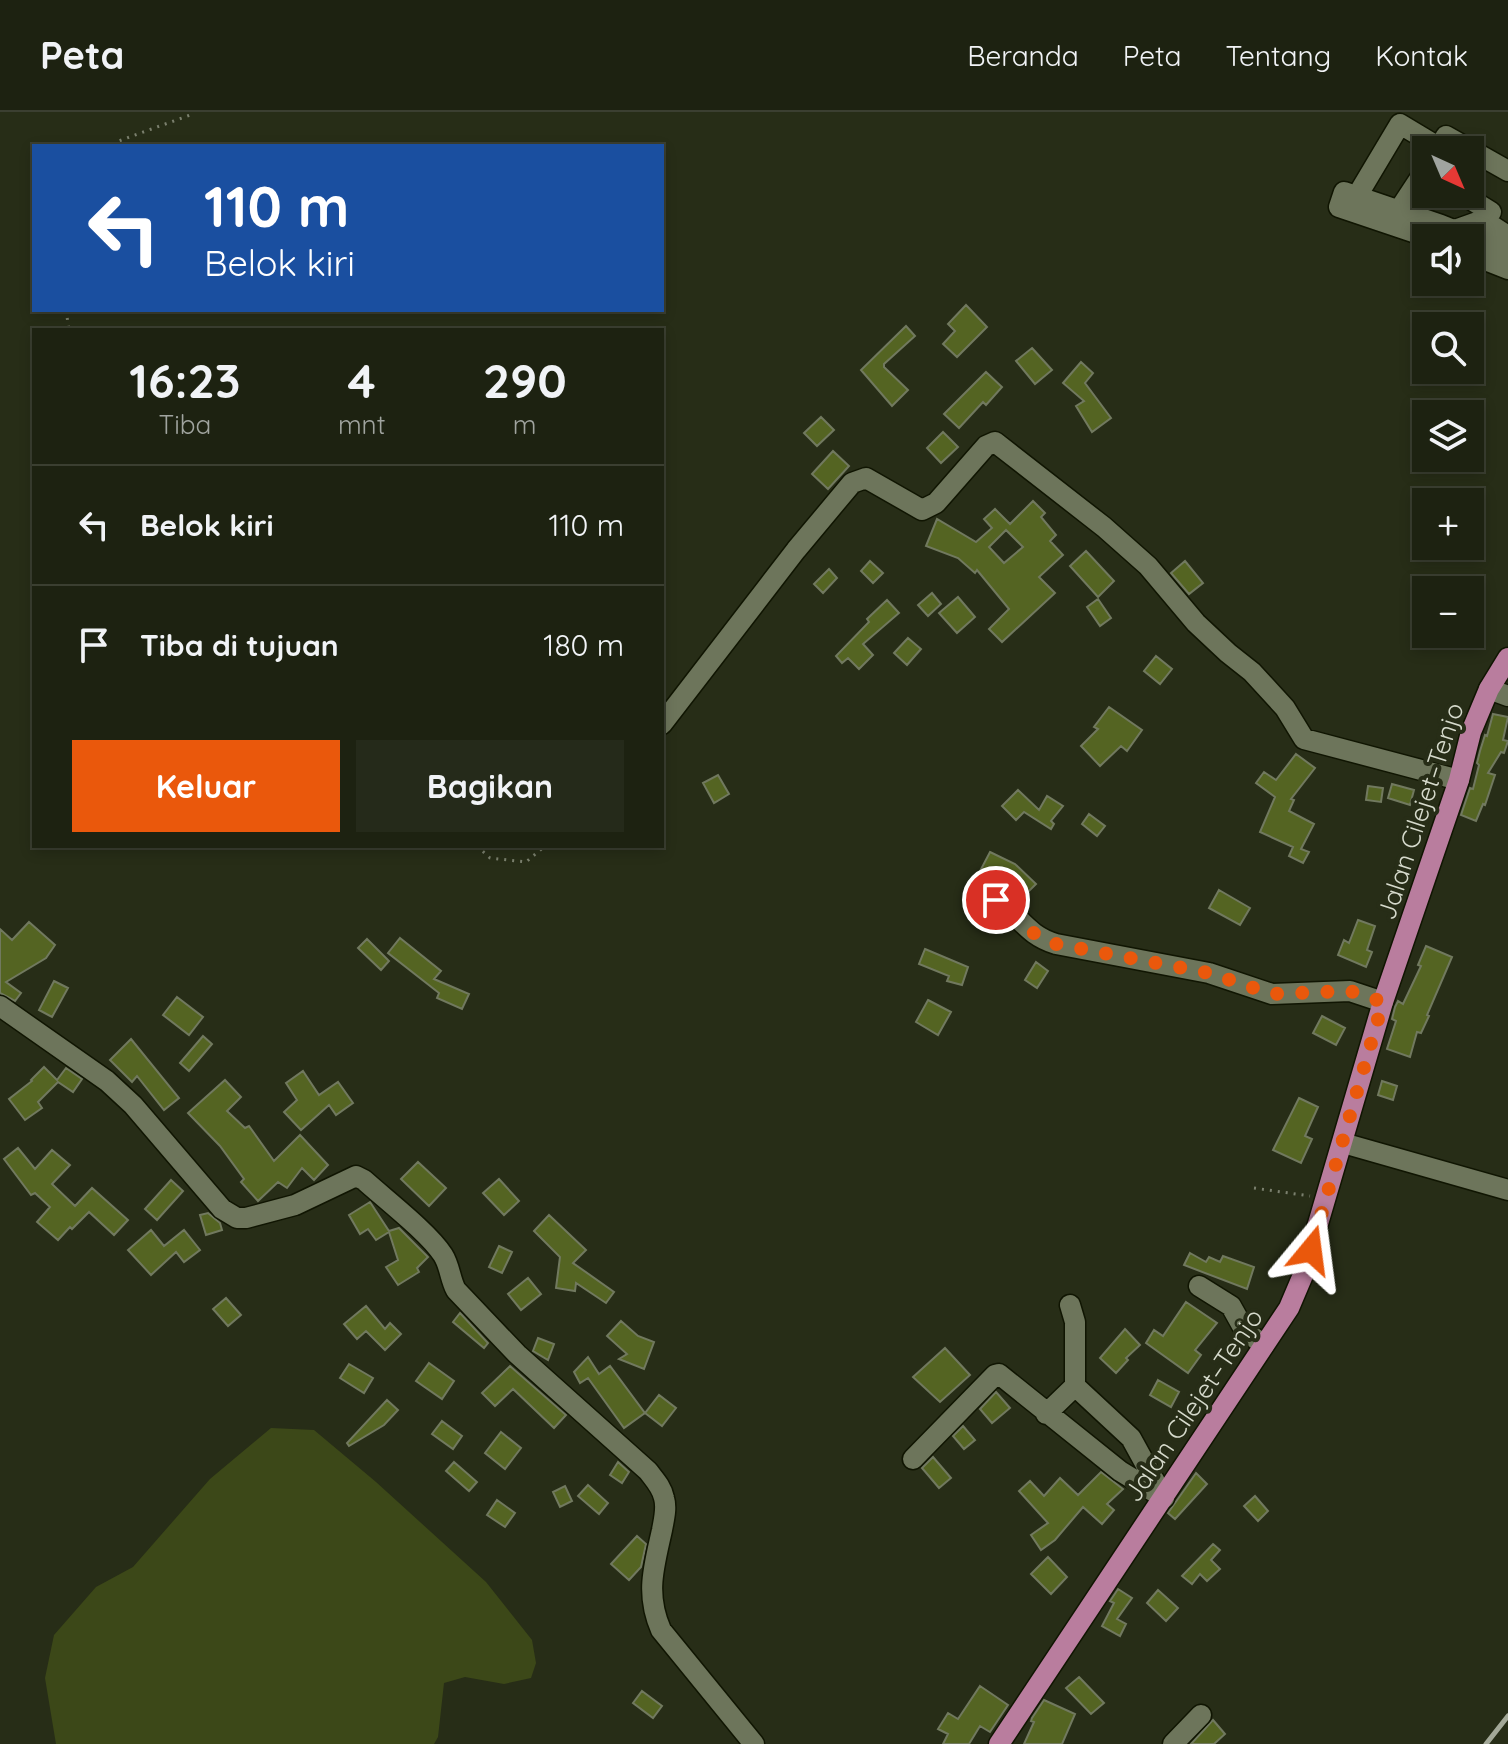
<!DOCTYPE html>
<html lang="id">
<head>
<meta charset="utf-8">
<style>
  body { margin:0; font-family:Quicksand,sans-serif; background:#252a1a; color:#f1f3f6; height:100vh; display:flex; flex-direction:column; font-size:30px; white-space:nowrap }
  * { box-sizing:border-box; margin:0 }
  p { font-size:26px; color:#a0a49f }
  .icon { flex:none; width:44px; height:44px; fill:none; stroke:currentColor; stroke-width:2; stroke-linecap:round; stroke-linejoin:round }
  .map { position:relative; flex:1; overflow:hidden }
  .drawer { position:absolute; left:32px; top:216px; width:632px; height:520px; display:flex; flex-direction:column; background:#1d2211; border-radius:0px; box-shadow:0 4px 12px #0003,0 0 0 2px #3b3f31 }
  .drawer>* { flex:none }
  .hud { position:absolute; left:32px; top:32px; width:632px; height:168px; border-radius:0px; box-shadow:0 4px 12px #0003,0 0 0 2px #3b3f31; background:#1a4fa0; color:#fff; overflow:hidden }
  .needle { width:52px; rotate:136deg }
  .tools { position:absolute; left:1412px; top:24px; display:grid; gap:16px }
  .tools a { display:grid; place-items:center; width:72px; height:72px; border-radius:0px; background:#1d2211; box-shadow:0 4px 12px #0003,0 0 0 2px #3b3f31; font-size:40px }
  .pin { position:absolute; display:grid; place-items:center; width:68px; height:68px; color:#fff; margin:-34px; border:4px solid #fff; border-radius:50%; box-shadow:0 2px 8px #0007 }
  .me { position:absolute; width:88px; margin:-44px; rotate:16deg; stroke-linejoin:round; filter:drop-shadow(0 0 6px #0008) }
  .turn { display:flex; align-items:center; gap:28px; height:168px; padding:0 40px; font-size:36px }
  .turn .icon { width:104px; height:104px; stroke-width:2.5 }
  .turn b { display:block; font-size:56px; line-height:68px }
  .eta { display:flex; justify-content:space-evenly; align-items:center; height:136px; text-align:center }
  .eta b { font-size:48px; font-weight:700; line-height:56px }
  .action { display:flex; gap:16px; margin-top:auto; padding:16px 40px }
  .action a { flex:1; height:92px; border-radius:0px; background:#ea580c; color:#fff; font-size:32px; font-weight:700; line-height:92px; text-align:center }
  .action a+a { background:#252a1a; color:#f1f3f6 }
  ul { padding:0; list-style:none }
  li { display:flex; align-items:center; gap:24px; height:120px; padding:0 40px; border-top:2px solid #3b3f31 }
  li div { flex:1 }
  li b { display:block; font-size:30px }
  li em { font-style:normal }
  header { display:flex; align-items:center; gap:48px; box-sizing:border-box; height:112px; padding:0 40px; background:#1d2211; border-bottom:2px solid #3b3f31 }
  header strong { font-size:38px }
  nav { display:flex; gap:44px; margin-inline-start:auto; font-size:28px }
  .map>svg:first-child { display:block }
  .green { fill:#3c4818 }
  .building { fill:#546422; stroke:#71795f; stroke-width:2; fill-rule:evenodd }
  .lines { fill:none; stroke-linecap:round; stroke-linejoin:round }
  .minor-casing { stroke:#101502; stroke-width:23 }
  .major-casing { stroke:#101502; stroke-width:23 }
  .path { stroke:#7b806e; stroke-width:3; stroke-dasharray:2 6; stroke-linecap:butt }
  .minor { stroke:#6d755b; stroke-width:20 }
  .major { stroke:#b97d9e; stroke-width:20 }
  .rail { stroke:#a3a898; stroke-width:5 }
  .route { stroke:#ea580c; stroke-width:14; stroke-dasharray:0 25.2 }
  .labels { text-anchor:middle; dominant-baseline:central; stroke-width:8; stroke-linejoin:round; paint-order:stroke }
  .street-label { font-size:26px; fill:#d6dacc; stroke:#272d17 }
</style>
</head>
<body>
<header>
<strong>Peta</strong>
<nav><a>Beranda</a><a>Peta</a><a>Tentang</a><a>Kontak</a></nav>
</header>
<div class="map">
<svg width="1508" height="1632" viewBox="0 0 1508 1632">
  <rect width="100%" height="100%" fill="#272d17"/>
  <path class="green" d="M271,1316L314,1318L376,1370L486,1470L532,1528L536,1551L531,1566L504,1572L465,1565L444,1571L438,1625L434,1632H56L45,1566L54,1523L96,1475L133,1455L210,1367Z"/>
  <path class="building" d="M966,193L987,215L957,245L943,232L955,219L948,212Z
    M906,214L915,224L884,252V255L908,278L892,294L861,258Z
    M1032,236L1052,258L1035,272L1016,249Z
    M1081,250L1093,261L1085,271L1111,306L1092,320L1076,294L1084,289L1063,271Z
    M986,260L1002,275L986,293L983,290L959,316L944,302Z
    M821,305L834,318L817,334L804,321Z
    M943,320L958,335L941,351L927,336Z
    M833,339L849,354L828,377L812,362Z
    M1033,389L1045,401L1041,405L1056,423L1050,429L1063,443L1039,465L1055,481L1002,530L989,517L1009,497L977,458L975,461L958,446L926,434L937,407L976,430L992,416L984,407L995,397L1010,412ZM1006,418L1023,435L1004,451L989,435Z
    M1086,439L1114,469L1098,485L1070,454Z
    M870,449L883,461L873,471L861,459Z
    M1185,449L1203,471L1189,482L1171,461Z
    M829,457L837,466L823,481L814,472Z
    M932,481L941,492L928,504L918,493Z
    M958,485L975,505L957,521L939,501Z
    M1098,487L1111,506L1100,514L1087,495Z
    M887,488L899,501L863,532L873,543L859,557L848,546L842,551L836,544L869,510L867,507Z
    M908,526L921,537L907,553L894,541Z
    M1156,544L1172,557L1160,572L1144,559Z
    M1109,595L1142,618L1127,639L1121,634L1100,654L1081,634L1098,617L1094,615Z
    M1493,602L1508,605L1503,628L1508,629L1504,641L1501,640L1488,661L1495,663L1485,693L1483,692L1476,709L1461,703L1470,676L1473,677L1479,653L1477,651L1480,639L1485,623L1487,624Z
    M1296,642L1315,656L1291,687L1294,688L1289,699L1314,712L1301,737L1309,740L1303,751L1289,744L1293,735L1260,720L1275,685L1256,671L1264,660L1276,668Z
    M718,663L729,682L714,691L703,671Z
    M1392,672L1414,678L1410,693L1388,686Z
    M1368,674L1383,676L1381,690L1366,688Z
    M1018,678L1039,698L1047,684L1063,694L1051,709L1054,712L1051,717L1024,700L1016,708L1002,694Z
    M1089,702L1105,714L1097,724L1082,712Z
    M990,740L1015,752L1036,772L1019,789L1008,780L1011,777L979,761Z
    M1219,778L1250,796L1240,813L1209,796Z
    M974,796L1001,808L995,820L969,807Z
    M1358,808L1375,814L1367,838L1372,840L1366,855L1338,843L1344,828L1349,831Z
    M29,810L55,833L46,846L6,870L21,881L15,889L0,881V817L12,828Z
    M400,826L441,859L434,867L469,882L462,897L437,886L439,881L388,841Z
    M367,827L389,849L381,858L358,836Z
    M1426,834L1452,845L1427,903L1429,904L1421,921L1417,920L1410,945L1387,937L1396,909L1392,907L1395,895L1398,889L1403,892L1421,854L1418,853Z
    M925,837L968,855L962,873L947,869L949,864L919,852Z
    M1036,850L1048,859L1037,876L1025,868Z
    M54,869L68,876L52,905L39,898Z
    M177,885L203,905L189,923L163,903Z
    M928,888L951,900L938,923L916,910Z
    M1322,904L1345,916L1336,933L1313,921Z
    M203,924L212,932L189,959L180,951Z
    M131,927L179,986L164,998L137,964L132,970L110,948Z
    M44,955L57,968L66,956L82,967L73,980L58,970L38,990L42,996L25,1008L9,987L32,969L31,968Z
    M303,959L319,983L338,970L353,991L336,1003L329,993L301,1018L284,1000L297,988L286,971Z
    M225,968L241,985L227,999L245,1016L249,1014L274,1049L300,1023L328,1053L314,1068L302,1056L287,1076L278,1070L258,1089L241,1070L244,1067L220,1034L188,1001Z
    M1382,969L1397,974L1393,988L1378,983Z
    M1299,986L1318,995L1305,1024L1312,1027L1301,1051L1273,1038Z
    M18,1036L35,1057L52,1038L70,1053L52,1072L75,1094L92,1076L128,1108L114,1123L89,1100L72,1117L70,1115L58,1128L37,1110L50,1095L35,1081L31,1083L4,1047Z
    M418,1050L446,1076L429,1094L401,1067Z
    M499,1067L519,1089L504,1103L483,1081Z
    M171,1068L183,1079L157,1108L145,1097Z
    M370,1090L389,1119L399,1116L428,1145L417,1156L419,1160L398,1173L386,1155L398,1148L389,1120L376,1128L368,1117L360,1122L349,1103Z
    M208,1101L220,1111L222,1118L206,1123L200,1103Z
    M549,1103L586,1138L573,1151L614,1180L606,1191L576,1171L575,1179L556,1176L560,1145L534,1119Z
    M151,1118L164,1134L184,1118L200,1138L184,1150L176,1140L151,1163L128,1138Z
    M499,1134L512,1140L502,1161L489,1155Z
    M1190,1141L1206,1150L1209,1145L1220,1150L1223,1144L1254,1155L1247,1177L1184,1153Z
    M528,1166L541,1182L521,1198L508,1182Z
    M226,1186L241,1203L228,1214L213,1197Z
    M1186,1190L1217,1211L1195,1238L1201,1243L1188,1261L1146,1231L1154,1218L1163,1224Z
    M366,1194L385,1217L390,1211L401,1222L385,1238L366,1219L357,1227L344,1212Z
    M460,1201L488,1231L484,1236L453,1210Z
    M621,1209L638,1224L654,1230L644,1257L619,1247L627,1242L607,1224Z
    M1125,1217L1140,1233L1126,1246L1128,1248L1116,1261L1100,1246Z
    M538,1226L554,1232L548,1248L533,1239Z
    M945,1236L970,1263L940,1290L913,1265Z
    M588,1245L599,1262L610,1254L645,1301L659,1283L676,1296L662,1314L645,1301L624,1316L588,1266L580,1271L574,1260Z
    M429,1251L454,1269L442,1287L416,1269Z
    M349,1252L373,1266L364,1281L340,1266Z
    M510,1254L566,1303L554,1316L513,1277L495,1294L482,1281Z
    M1158,1268L1179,1280L1171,1295L1150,1283Z
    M996,1280L1010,1296L992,1311L980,1297Z
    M387,1288L398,1298L384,1313L349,1334L347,1331Z
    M442,1309L462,1324L453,1337L432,1322Z
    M963,1314L975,1328L964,1337L953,1324Z
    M501,1320L521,1336L505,1357L485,1341Z
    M933,1345L951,1366L939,1376L922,1356Z
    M454,1350L477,1370L469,1379L446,1359Z
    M618,1350L629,1360L622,1371L610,1363Z
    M1101,1360L1123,1377L1107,1392L1114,1398L1102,1412L1083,1395L1055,1428L1041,1438L1031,1423L1048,1411L1019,1379L1030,1369L1044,1384L1060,1366L1078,1383Z
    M1196,1361L1207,1372L1175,1407L1168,1401Z
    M588,1373L608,1391L599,1402L578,1384Z
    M565,1374L572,1389L560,1395L553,1380Z
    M1255,1384L1268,1399L1258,1409L1244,1394Z
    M497,1388L515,1401L505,1415L487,1403Z
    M637,1424L646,1432L641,1455L629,1468L611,1452Z
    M1213,1432L1220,1438L1211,1448L1220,1457L1207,1469L1200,1462L1192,1472L1182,1464Z
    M1048,1445L1067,1465L1051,1482L1031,1462Z
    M1118,1477L1132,1486L1117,1507L1126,1512L1120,1524L1102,1514L1114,1491L1110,1489Z
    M1158,1478L1178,1496L1166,1509L1147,1491Z
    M1079,1565L1104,1591L1091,1602L1066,1576Z
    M980,1574L1008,1593L990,1620L980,1614L969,1632H943L948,1622L938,1617L948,1601L958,1607Z
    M642,1579L662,1594L653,1606L633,1591Z
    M1044,1588L1075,1602L1062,1632H1024L1034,1610L1031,1609L1032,1606Z
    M1213,1608L1225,1622L1214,1632H1191Z"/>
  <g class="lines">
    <g class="minor-casing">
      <path id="minor" d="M1438,38L1446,24L1508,59
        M1462,82L1491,100L1483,108
        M1357,84L1400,12L1440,36
        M1396,110L1399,98L1426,57
        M1455,118L1483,108L1503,121L1507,140
        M1431,126L1339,95L1344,80L1441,113L1508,140
        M1470,142L1508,157
        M1489,577L1508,584
        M662,612L796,438L852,371L866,366L922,398L936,391L986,334L995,330L1104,415L1148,454L1196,511L1228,541L1252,560L1285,596L1304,627L1459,668
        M996,788C1021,804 1026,823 1056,832L1209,861L1272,882L1350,879L1383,890
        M0,894L107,969L133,993L222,1097L237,1106H246L295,1093L356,1064L364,1068C385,1087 429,1121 443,1143C450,1154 450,1167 456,1178L517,1242L648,1359C654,1367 662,1375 664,1386C667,1396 664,1407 662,1418C654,1455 645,1481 661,1518L754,1632
        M1343,1031L1508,1078
        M1199,1174L1231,1194L1245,1219L1264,1233
        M1070,1193L1075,1210V1274L1131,1326L1164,1386
        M1046,1302L1075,1274
        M913,1347L995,1263L999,1262L1120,1359L1164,1386
        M1173,1632L1201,1603"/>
    </g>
    <g class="major-casing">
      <path id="major" d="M999,1632L1289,1196L1303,1163L1383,890L1459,668L1471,620L1489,577L1508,546"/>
    </g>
    <path class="path" d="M115,34L116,30L190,3V0
      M66,198L69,218
      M477,734L490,746L526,750L545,734
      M1254,1076L1310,1084"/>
    <use href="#minor" class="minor"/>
    <use href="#major" class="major"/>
    <path class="rail" d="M1486,1632L1508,1604"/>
  </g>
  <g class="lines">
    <path class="route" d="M996,788C1020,803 1027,824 1056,832L1209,861L1272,882L1350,879L1383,890L1311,1138"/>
  </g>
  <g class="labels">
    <g class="street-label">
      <text transform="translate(1420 699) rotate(-72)">Jalan Cilejet–Tenjo</text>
      <text transform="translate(1193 1293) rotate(-56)">Jalan Cilejet–Tenjo</text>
    </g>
  </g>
</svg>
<div class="tools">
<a><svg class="needle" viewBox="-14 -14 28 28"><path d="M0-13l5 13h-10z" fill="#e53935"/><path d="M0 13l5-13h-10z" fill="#a0a49f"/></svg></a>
<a><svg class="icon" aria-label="sound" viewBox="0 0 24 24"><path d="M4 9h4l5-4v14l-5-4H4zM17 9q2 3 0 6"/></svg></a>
<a><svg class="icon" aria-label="search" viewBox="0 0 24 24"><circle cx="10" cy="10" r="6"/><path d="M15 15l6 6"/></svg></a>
<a><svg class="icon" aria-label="layers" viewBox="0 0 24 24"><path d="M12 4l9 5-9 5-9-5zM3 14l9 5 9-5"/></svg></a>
<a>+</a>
<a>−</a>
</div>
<div class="pin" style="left:996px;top:788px;background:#d93025"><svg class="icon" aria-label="arrive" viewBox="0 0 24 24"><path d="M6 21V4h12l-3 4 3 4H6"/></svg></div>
<svg class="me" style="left:1311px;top:1138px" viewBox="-20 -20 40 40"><path d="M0-17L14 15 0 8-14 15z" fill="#ea580c" stroke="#fff" stroke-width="4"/></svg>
<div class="hud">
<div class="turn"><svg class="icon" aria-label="left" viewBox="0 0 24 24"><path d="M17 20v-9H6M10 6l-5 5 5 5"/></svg><div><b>110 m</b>Belok kiri</div></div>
</div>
<section class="drawer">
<div class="eta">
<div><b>16:23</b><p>Tiba</p></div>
<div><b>4</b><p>mnt</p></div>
<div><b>290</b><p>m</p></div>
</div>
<ul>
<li><svg class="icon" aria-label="left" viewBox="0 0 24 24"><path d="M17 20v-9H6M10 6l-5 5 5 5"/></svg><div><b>Belok kiri</b></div><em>110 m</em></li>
<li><svg class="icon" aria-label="arrive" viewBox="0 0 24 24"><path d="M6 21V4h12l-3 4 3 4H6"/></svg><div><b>Tiba di tujuan</b></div><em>180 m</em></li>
</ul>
<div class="action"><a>Keluar</a><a>Bagikan</a></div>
</section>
</div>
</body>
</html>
